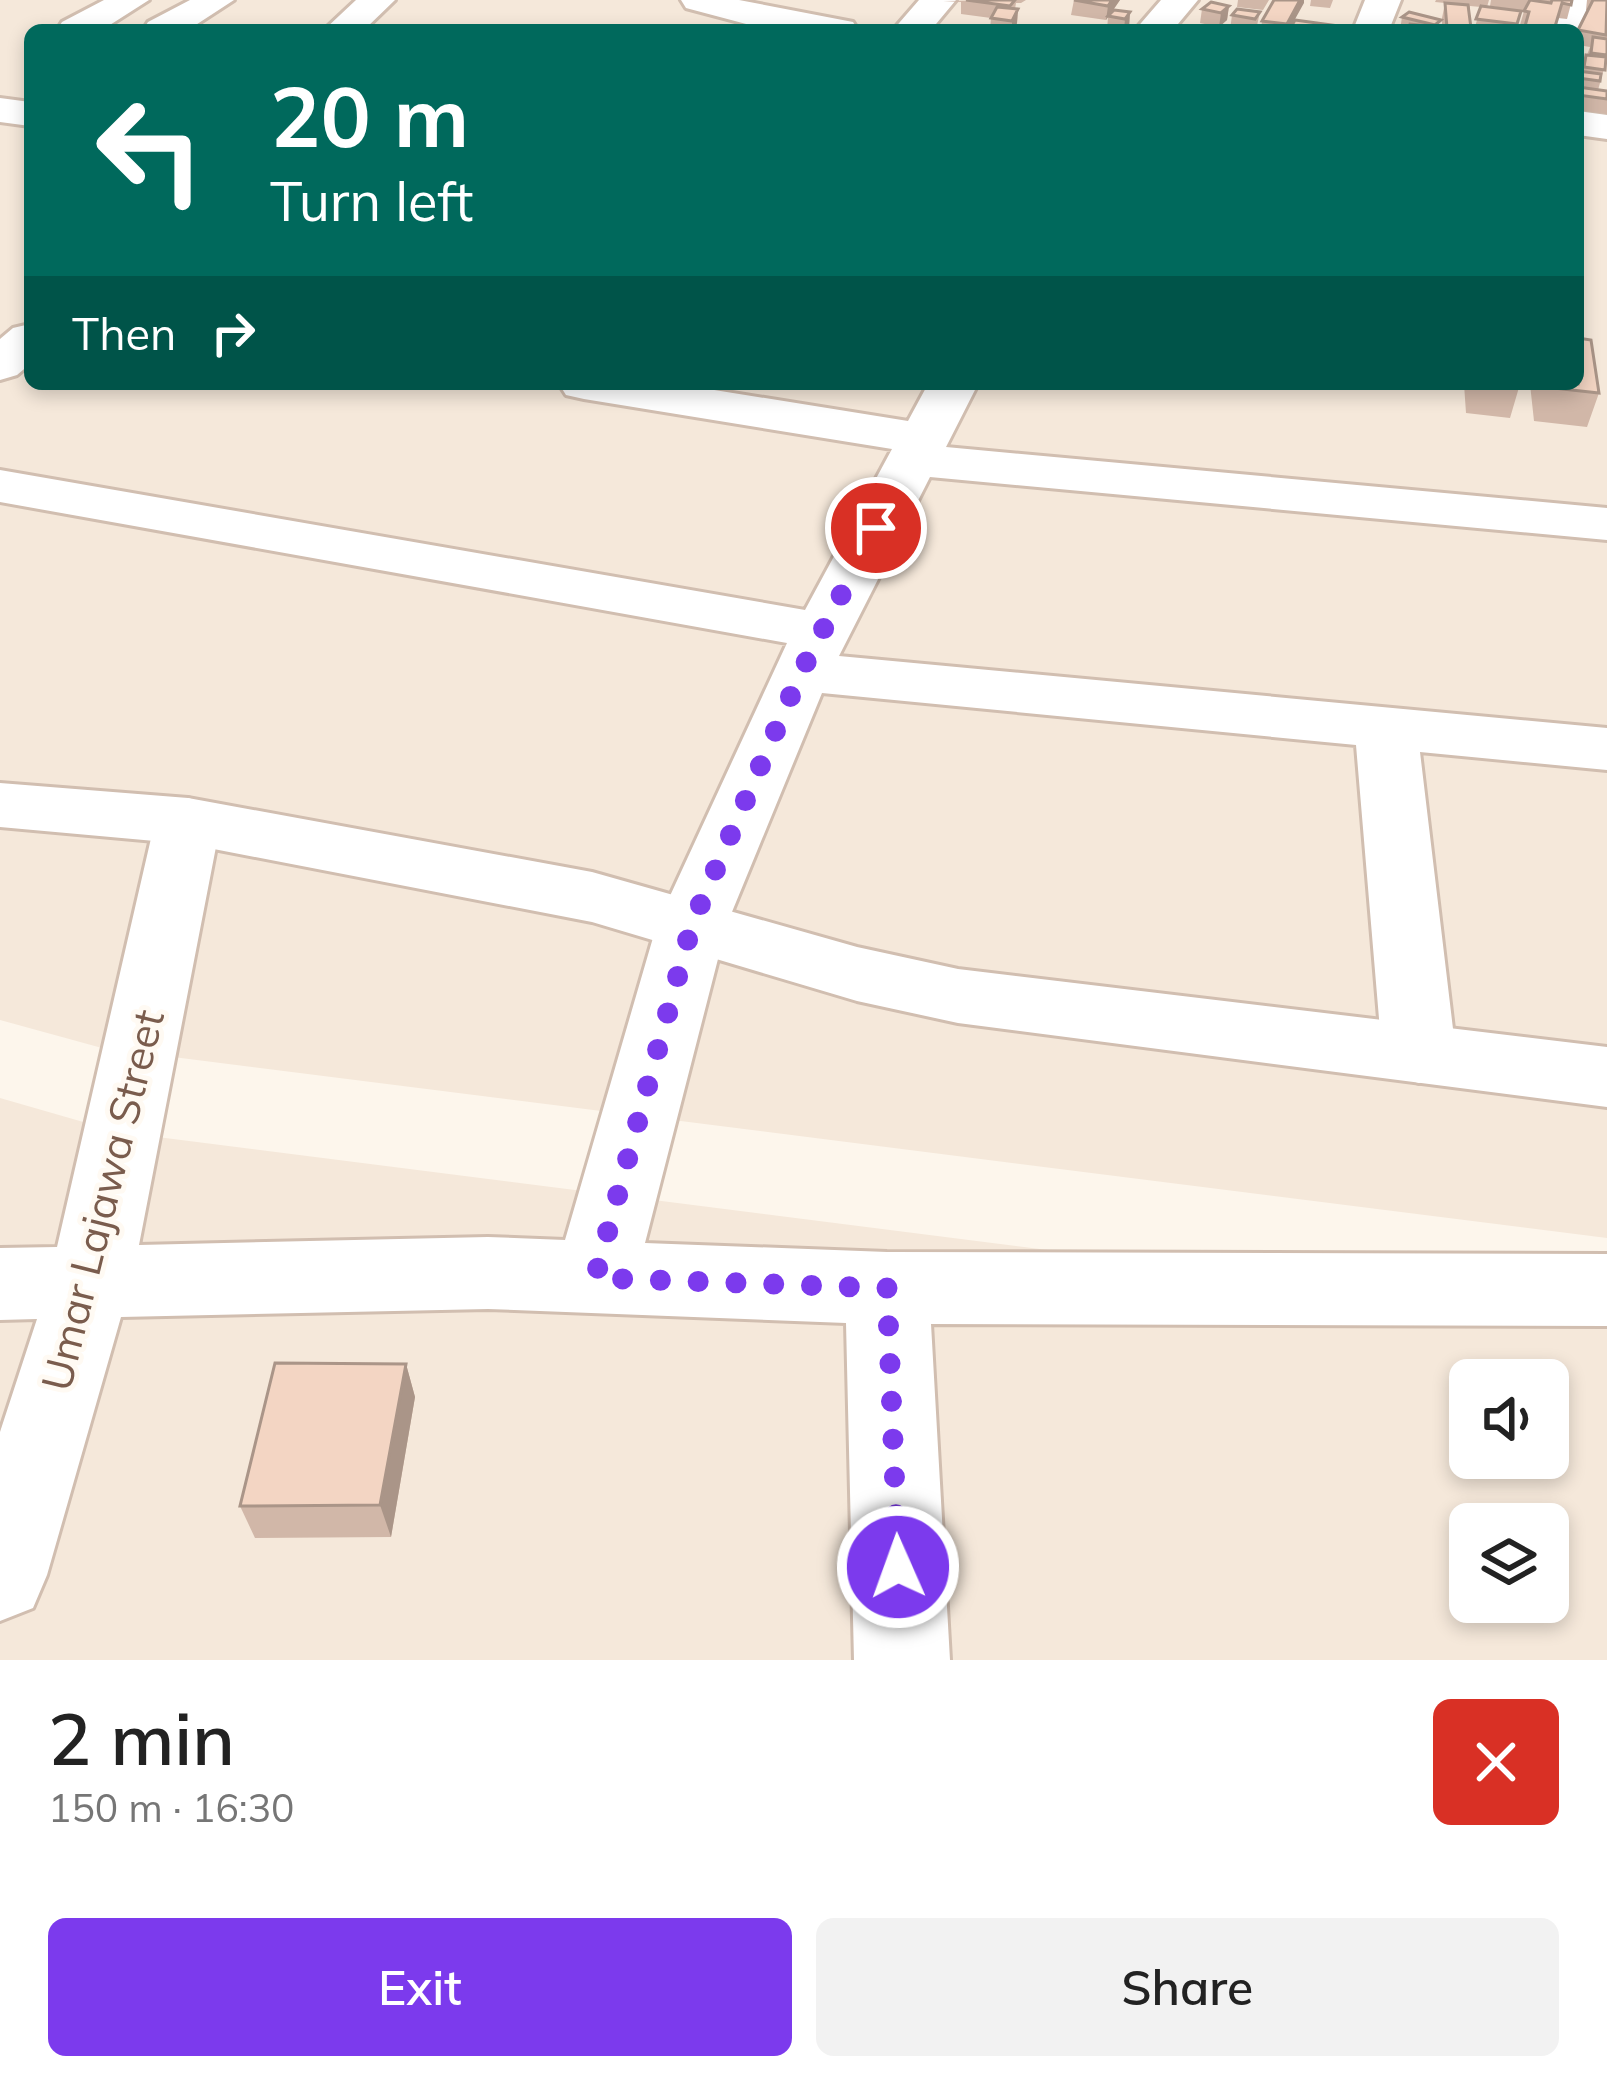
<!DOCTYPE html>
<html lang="en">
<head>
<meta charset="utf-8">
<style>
  body { margin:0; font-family:Mulish,sans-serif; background:#f2f2f2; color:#222; height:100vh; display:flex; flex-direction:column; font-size:45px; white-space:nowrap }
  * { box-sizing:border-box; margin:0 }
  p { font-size:39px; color:#767676 }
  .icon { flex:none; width:66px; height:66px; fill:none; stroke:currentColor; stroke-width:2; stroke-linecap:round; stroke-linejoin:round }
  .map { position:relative; height:1660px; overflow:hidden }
  .details { display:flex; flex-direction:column; background:#fff; flex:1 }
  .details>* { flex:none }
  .guide { position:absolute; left:24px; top:24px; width:1560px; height:366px; border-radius:18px; box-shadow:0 6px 18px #0003; background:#00695c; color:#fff; overflow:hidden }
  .buttons { position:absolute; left:1449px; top:1359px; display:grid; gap:24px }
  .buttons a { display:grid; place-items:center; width:120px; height:120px; border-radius:18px; background:#fff; box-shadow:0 6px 18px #0003; font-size:60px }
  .pin { position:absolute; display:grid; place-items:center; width:102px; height:102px; color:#fff; margin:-51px; border:6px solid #fff; border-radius:50%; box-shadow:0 3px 12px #0007 }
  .me { position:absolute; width:132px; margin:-66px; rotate:358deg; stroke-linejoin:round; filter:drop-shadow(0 0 9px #0008) }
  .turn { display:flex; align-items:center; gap:42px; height:252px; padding:0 48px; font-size:54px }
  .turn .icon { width:156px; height:156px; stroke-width:2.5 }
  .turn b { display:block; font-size:84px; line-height:102px }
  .then { display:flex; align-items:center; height:114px; padding:0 48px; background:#0003; gap:24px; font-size:45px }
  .round { display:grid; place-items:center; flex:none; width:126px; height:126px; border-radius:18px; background:#f2f2f2 }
  .summary { display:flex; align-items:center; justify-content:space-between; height:204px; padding:0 48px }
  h1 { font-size:72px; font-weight:600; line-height:90px }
  .action { display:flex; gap:24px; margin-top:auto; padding:24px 48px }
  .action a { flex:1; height:138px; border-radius:18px; background:#7c3aed; color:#fff; font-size:48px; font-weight:600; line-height:138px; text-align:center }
  .action a+a { background:#f2f2f2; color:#222 }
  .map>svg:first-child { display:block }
  .residential { fill:#f5e8da; fill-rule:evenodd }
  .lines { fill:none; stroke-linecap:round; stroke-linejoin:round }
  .minor-casing { stroke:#d1beb0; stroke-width:6 }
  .tertiary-casing { stroke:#d1beb0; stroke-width:6 }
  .minor { fill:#fff; fill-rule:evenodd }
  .tertiary { fill:#fff; fill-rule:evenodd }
  .wall { fill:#d1b7a8 }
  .shaded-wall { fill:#aa9588 }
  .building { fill:#f3d5c3; stroke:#aa9588; stroke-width:3 }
  .route { stroke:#7c3aed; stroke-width:21; stroke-dasharray:0 37.8 }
  .labels { text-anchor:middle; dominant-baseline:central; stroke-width:10; stroke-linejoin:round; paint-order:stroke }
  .near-street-label { font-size:42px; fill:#7a5c4d; stroke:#fffaf3 }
</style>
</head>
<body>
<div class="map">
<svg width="1607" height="1660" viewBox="0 0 1607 1660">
  <rect width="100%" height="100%" fill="#fdf6ec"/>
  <path class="residential" d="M0,0H1607V1238L102,1048L0,1020ZM30,30H1578V384H30Z
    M0,1098L118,1132L1607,1321V1660H0ZM1470,1380H1548V1458H1470ZM1470,1524H1548V1602H1470Z"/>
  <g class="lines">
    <g class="minor-casing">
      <path id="minor" d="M104,0H149L102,30H57L62,22Z
        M190,0H234L188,30H143L148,22Z
        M356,0H395L364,30H324Z
        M681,0H739L853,22L858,30H769L686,8Z
        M919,0H956L931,30H893Z
        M1161,0H1198L1173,30H1135Z
        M1365,0H1401L1389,30H1353Z
        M1562,0H1598L1585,38L1578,39V30H1554Z
        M0,98L30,102V126L0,122Z
        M1578,111L1607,115V139L1578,135Z
        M30,324V364L17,375L0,380V339L13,328Z
        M559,384H677L908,421L928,384H978L946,447L1607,508V540L930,477L839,656L1607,728V770L1420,752L1456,1054L1445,1075L1419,1083L1393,1075L1382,1054L1356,745L822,693L727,924L645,1243L887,1252L1607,1254V1326L931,1324L950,1660H854L846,1323L488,1309L121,1317L47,1575L33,1608L0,1621V1432L37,1319L0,1320V1248L57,1247L155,821L165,805L188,798L211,805L221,821L139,1245L488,1237L565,1240L657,924L787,643L0,502V470L805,610L892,449L584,399L566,395Z"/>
    </g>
    <g class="tertiary-casing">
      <path id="tertiary" d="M0,783L188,798L592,872L857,947L958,969L1607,1047V1107L958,1023L857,1001L592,922L188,844L0,827Z"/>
    </g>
    <use href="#minor" class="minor"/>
    <use href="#tertiary" class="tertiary"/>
  </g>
  <path class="wall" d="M1026,0L1021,3H1016L1015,9H1018L1017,23L1014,30H990L991,18L961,14V2L943,1Z
    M1074,0H1120L1112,12H1130L1129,27L1126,30H1107L1108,17L1106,20L1071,15Z
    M1238,0H1269L1263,10L1237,7Z
    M1274,0H1304L1289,30H1261L1262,21Z
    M1311,0H1333L1330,8L1310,6Z
    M1436,0H1489L1487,7L1521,11L1516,30H1474L1481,7L1470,6V30H1400L1402,17L1409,12L1442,28V18L1445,3L1435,2Z
    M1491,0H1572L1567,19L1558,18L1554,30H1524L1525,26L1520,25L1524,11L1490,6Z
    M1587,0H1607V58L1598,90L1607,91V114L1578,110V78L1590,47L1578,45V31L1588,10H1586Z
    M1229,6L1227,20L1219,27L1200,23L1202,9Z
    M1260,12L1256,30H1230L1232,15Z
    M1464,384H1520L1510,418L1466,413Z
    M1530,384H1578L1599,393L1587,427L1534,421Z
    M406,1364L415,1397L391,1537L255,1538L240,1506Z"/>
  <path class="shaded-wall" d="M1112,0H1120L1106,20L1108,6Z
    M1300,0H1304V3L1289,30H1286L1287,24Z
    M1229,6L1227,20L1219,27L1221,13Z
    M1018,9L1017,23L1014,30H1012V21Z
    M1130,12L1129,27L1124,30L1125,19Z
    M406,1364L415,1397L391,1537L380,1505Z"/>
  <path class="building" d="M966,0H1015L1010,6Z
    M1074,0H1112L1108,6Z
    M1274,0H1300L1287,24L1262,21Z
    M1530,0L1551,3L1552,0H1572L1571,5L1562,3L1554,30L1525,26L1529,12L1524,11Z
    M1593,0H1607L1606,35L1578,30Z
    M1211,2L1229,6L1221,13L1202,9Z
    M1445,3L1468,5L1471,28L1453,27L1463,30H1408L1410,24L1447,28Z
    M1481,6L1521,11L1517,24L1476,19Z
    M997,7L1018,9L1012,21L991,18Z
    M1237,9L1260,12L1255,19L1232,15Z
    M1114,10L1130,12L1125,19L1108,16Z
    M1409,12L1441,20L1435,25L1402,17Z
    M1295,20L1346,27L1345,30H1312L1291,27Z
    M1593,37L1607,39V55L1591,53Z
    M1586,55L1606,57L1605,70L1584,67Z
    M1578,71L1601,74L1600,81L1578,78Z
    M1578,87L1607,91V99L1578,95Z
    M1578,338L1591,340L1599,393L1544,387V384H1578Z
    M275,1363L406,1364L380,1505L240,1506Z"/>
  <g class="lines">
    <path class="route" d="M876,528L801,672L692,924L595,1278L887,1288L898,1567"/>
  </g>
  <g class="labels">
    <g class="near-street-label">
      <text transform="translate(102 1200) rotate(-76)">Umar Lajawa Street</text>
    </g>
  </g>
</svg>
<div class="buttons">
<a><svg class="icon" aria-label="sound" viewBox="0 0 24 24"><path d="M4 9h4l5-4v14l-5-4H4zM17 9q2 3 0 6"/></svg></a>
<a><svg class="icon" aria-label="layers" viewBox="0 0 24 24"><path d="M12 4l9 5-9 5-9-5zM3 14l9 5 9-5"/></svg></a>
</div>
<div class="pin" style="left:876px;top:528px;background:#d93025"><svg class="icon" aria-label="arrive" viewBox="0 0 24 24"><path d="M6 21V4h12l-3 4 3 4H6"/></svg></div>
<svg class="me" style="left:898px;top:1567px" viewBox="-20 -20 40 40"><circle r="17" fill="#7c3aed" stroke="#fff" stroke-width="3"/><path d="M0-11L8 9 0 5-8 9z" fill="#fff"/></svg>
<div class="guide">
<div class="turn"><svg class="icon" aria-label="left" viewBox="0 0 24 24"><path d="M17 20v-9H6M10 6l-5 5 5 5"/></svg><div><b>20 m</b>Turn left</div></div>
<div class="then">Then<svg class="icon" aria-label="right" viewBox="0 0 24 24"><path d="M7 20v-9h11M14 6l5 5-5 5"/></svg></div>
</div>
</div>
<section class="details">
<div class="summary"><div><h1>2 min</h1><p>150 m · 16:30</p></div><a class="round" style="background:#d93025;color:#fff"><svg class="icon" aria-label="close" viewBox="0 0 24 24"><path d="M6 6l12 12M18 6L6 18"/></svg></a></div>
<div class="action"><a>Exit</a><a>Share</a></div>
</section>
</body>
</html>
